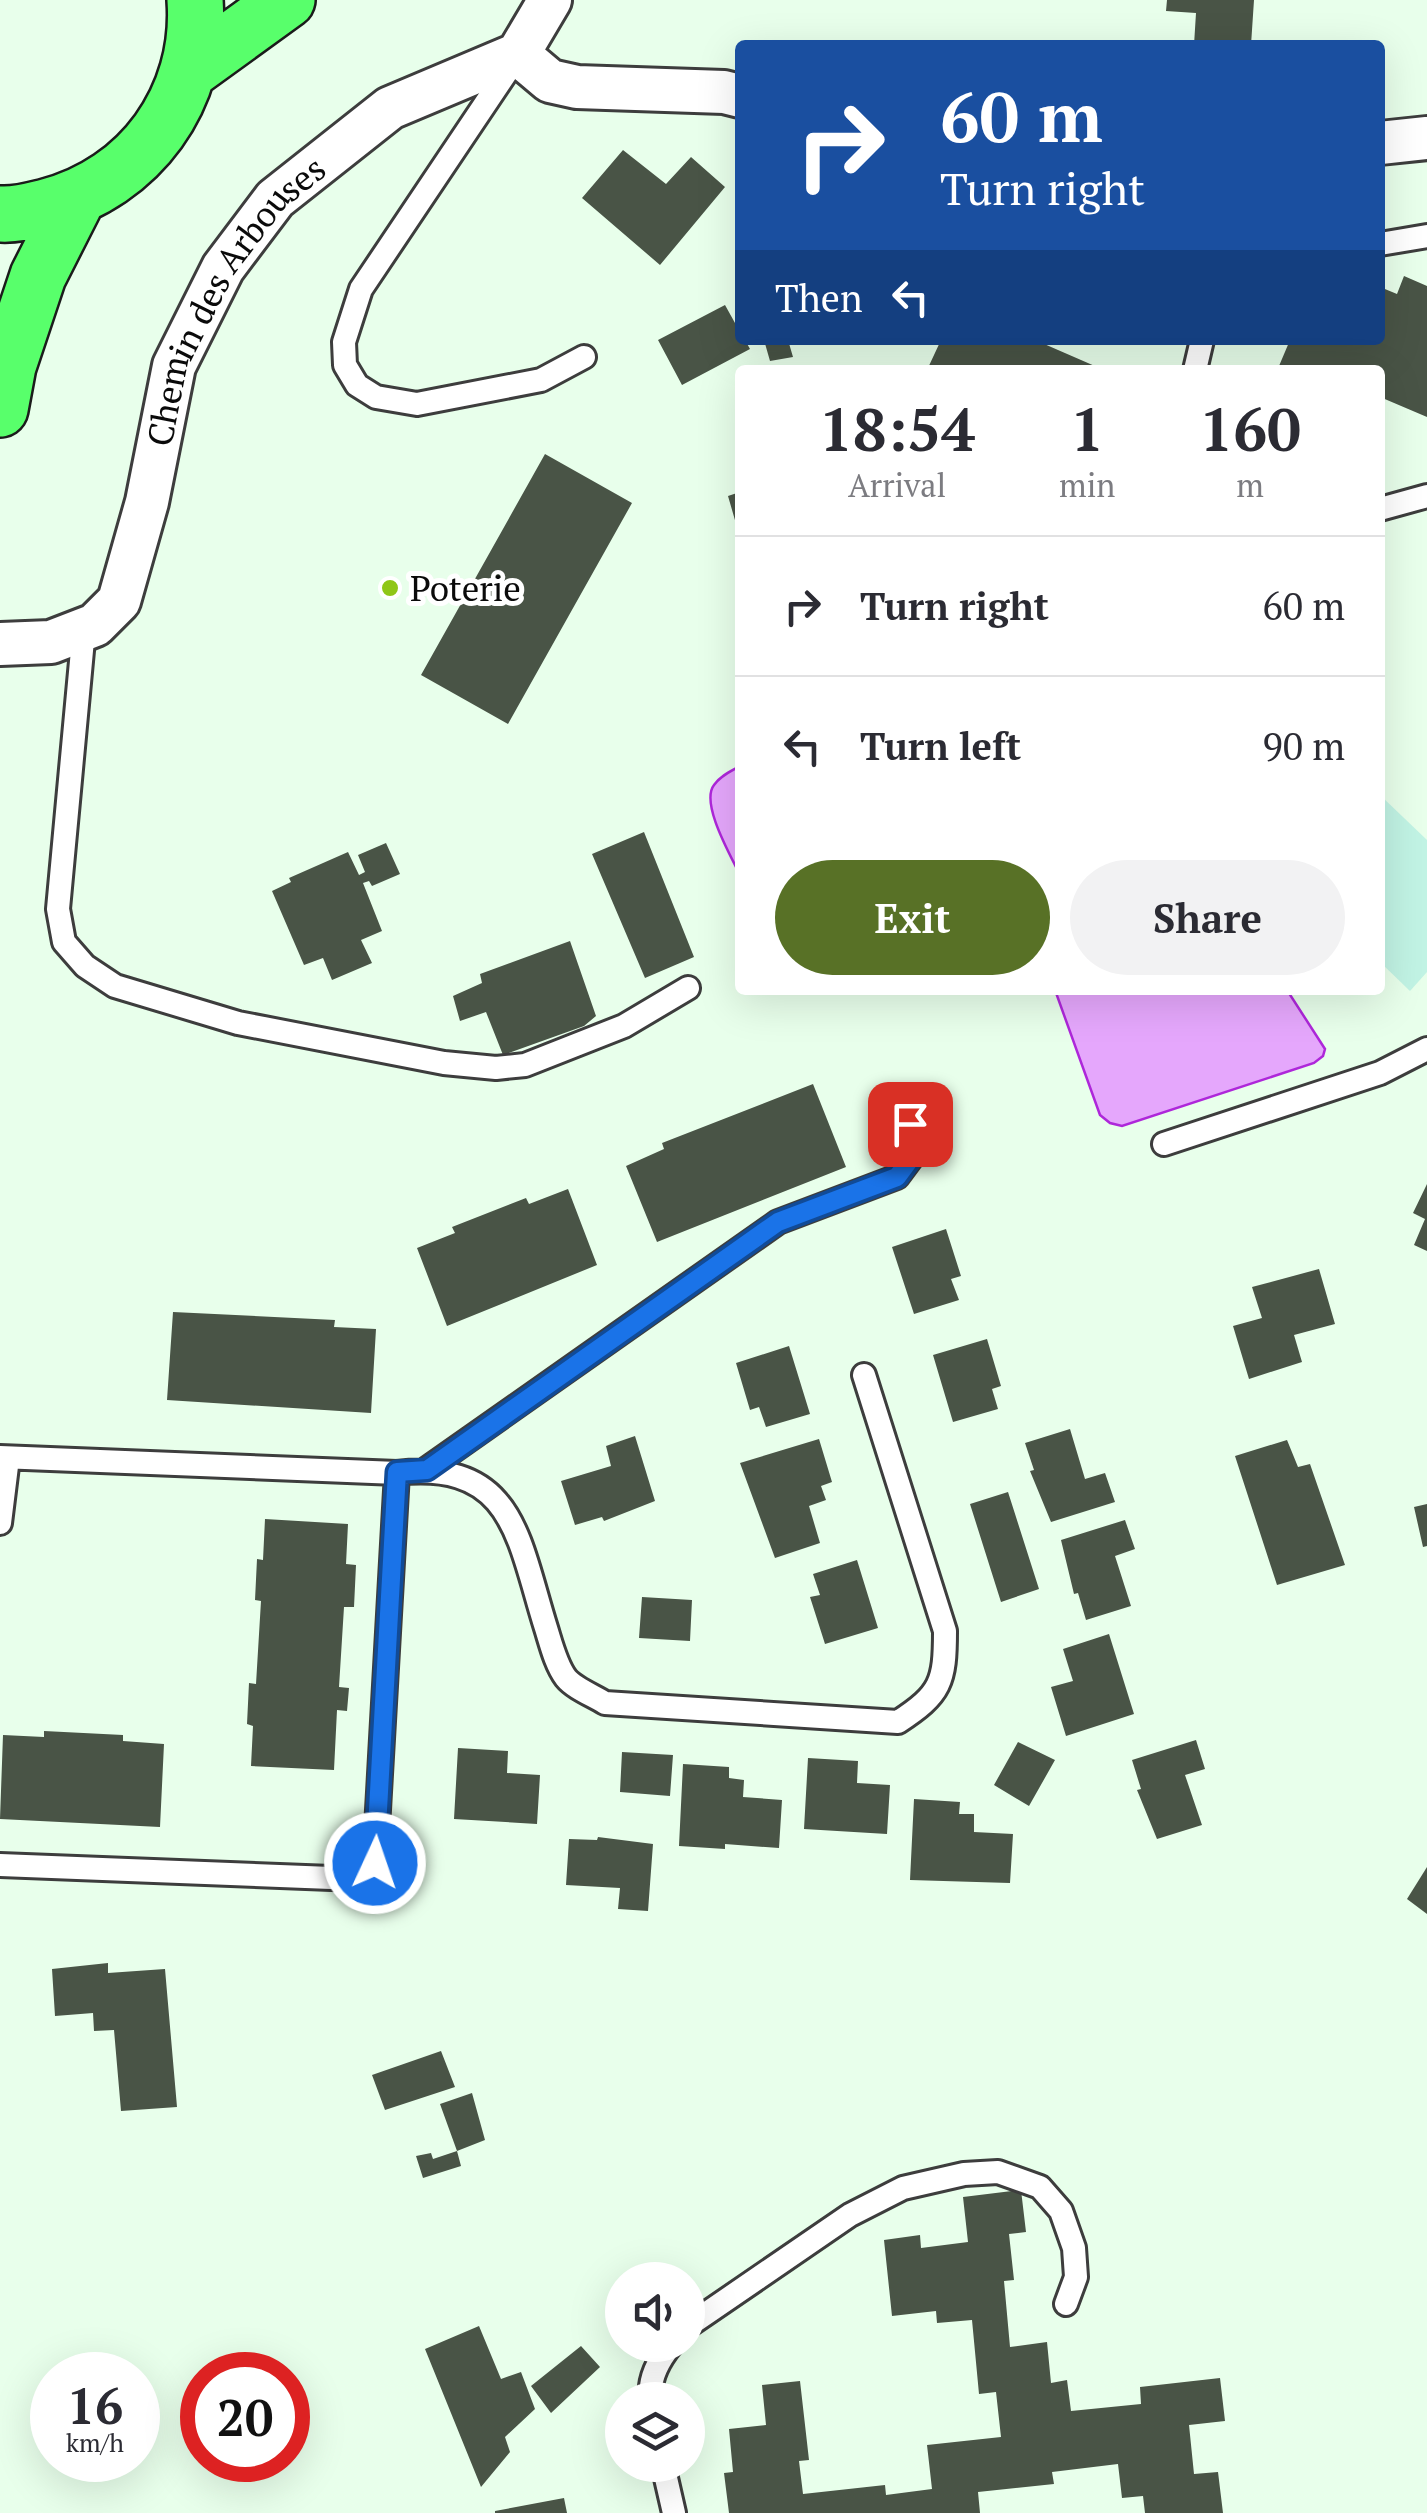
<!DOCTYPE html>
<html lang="en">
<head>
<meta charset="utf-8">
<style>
  body { margin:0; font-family:"PT Serif",serif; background:#f2f2f3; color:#2b2b33; height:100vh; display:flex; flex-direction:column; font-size:38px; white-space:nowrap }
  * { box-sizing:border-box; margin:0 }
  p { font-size:32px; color:#7c7c81 }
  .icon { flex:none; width:55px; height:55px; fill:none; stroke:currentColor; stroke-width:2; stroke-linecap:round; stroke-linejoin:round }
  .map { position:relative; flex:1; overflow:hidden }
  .drawer { position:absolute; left:735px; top:365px; width:650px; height:630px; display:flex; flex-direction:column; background:#fff; border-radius:10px; box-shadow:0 10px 40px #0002 }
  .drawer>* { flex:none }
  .banner { position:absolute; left:735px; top:40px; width:650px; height:305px; border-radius:10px; box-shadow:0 10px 40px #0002; background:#1a4fa0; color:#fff; overflow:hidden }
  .fabs { position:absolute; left:605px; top:2262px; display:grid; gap:20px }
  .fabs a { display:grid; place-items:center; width:100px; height:100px; border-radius:50%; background:#fff; box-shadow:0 10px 40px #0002; font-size:50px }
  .speed { position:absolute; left:30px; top:2352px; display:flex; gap:20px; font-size:50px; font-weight:700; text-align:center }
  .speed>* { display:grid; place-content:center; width:130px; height:130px; border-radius:50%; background:#fff; box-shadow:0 10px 40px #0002; line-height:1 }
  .speed small { font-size:25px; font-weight:400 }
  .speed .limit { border:15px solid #d22; background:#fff; color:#111 }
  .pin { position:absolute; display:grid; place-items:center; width:85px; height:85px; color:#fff; margin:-42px; border-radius:20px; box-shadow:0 5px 15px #0006 }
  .me { position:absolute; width:110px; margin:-55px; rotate:3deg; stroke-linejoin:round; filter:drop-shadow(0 0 8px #0008) }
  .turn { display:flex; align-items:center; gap:35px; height:210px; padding:0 40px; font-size:45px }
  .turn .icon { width:130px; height:130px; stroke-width:2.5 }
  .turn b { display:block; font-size:70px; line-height:85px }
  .then { display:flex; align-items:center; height:95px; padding:0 40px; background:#0003; gap:20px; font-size:38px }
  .eta { display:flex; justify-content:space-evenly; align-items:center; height:170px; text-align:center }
  .eta b { font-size:60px; font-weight:800; line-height:70px }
  .cta { display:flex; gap:20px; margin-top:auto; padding:20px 40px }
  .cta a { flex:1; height:115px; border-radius:60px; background:#587126; color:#fff; font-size:40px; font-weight:800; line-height:115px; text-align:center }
  .cta a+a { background:#f2f2f3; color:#2b2b33 }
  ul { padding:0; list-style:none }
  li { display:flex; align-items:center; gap:30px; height:140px; padding:0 40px; border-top:2px solid #e1e1e2 }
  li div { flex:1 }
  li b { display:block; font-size:38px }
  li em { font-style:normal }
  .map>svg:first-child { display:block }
  .pitch { fill:#c1f3e4 }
  .water { fill:#e5a7fc; stroke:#ae27da; stroke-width:2.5 }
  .building { fill:#495446 }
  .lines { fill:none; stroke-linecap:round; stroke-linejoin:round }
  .service-casing { stroke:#3d3d3d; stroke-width:28 }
  .minor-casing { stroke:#3d3d3d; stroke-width:48 }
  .primary-casing { stroke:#1b1b1b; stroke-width:60 }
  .service { stroke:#fff; stroke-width:22 }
  .minor { stroke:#fff; stroke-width:42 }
  .primary { stroke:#58ff6b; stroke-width:55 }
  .route-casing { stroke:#114b97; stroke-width:25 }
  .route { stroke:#1a73e8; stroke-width:18 }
  .poi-dot { fill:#8fc617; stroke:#fff; stroke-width:4 }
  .labels { text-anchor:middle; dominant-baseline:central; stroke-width:10; stroke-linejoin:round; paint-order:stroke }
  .street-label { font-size:35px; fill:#0a0a0a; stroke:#fff }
  .poi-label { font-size:35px; fill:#0a0a0a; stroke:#fff; text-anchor:start }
</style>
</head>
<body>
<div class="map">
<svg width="1427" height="2513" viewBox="0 0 1427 2513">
  <rect width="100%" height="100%" fill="#e8ffeb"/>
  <path class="pitch" d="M1380,795L1427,840V972L1410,991L1380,962Z"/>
  <path class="water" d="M740,766V875C731,856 700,803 714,785C720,776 731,771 740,766Z
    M1055,990H1287L1325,1049L1323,1056L1314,1063L1122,1126L1110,1123L1100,1115Z"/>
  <path class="building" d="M1167,0H1254L1251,45H1194L1196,13L1166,11Z
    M623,150L666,184L691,157L725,187L660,265L582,198Z
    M1404,276L1427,286V417L1380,397V370H1290L1279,366L1290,340H1380V287L1397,294Z
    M725,305L740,332V340H745L750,349L682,385L658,340Z
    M764,340H788L793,357L770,361Z
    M941,340H1035L1104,370H927Z
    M545,454L632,503L508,724L421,675Z
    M740,492V534H739L728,496Z
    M644,832L694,957L645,978L592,854Z
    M386,843L400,874L372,886L369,881L363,883L382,931L361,940L372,963L332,980L323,958L304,965L272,891L291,882L289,878L348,852L359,875L365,872L358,855Z
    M570,941L596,1016L584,1026L503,1055L486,1012L460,1021L453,996L482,983L480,974Z
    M813,1084L846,1167L657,1242L626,1166L664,1149L662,1143Z
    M1427,1184V1251L1414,1245L1425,1219L1413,1213Z
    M568,1189L597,1265L447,1326L417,1248L455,1233L452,1227L526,1198L529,1204Z
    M946,1229L961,1276L951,1279L959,1300L914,1314L892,1247Z
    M1319,1269L1335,1324L1294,1335L1302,1362L1249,1379L1233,1326L1262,1318L1252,1287Z
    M173,1312L335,1320L334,1327L376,1329L371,1413L167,1400Z
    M987,1339L1001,1386L992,1389L998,1409L953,1422L933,1355Z
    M789,1346L810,1414L766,1427L759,1407L750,1410L736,1363Z
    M1070,1429L1085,1479L1105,1473L1115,1502L1051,1522L1030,1471L1034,1470L1025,1443Z
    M635,1436L655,1501L604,1521L602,1517L575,1525L561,1481L611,1466L606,1446Z
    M819,1439L832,1482L821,1486L826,1500L809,1506L820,1543L775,1558L740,1463Z
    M1287,1440L1298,1467L1310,1464L1345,1565L1277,1585L1235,1456Z
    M1008,1492L1039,1589L1001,1602L970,1504Z
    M1427,1504V1546L1423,1547L1414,1507Z
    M265,1519L348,1524L346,1564L356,1565L354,1607H344L339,1687L349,1688L347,1711L337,1710L334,1770L251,1766L253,1726L247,1724L249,1683L256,1684L261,1601L255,1600L257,1559L263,1560Z
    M1125,1520L1135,1549L1115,1556L1131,1606L1086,1620L1078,1593L1074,1594L1061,1540Z
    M857,1560L878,1628L825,1644L810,1597L820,1595L813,1574Z
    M642,1597L692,1600L690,1641L639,1638Z
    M1109,1634L1134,1714L1066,1736L1051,1687L1073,1681L1063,1649Z
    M44,1731L123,1735V1741L164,1744L160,1827L0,1819L3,1735L44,1737Z
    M1196,1740L1205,1769L1185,1775L1202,1825L1157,1839L1137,1790L1141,1789L1132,1760Z
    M1018,1742L1055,1760L1029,1806L994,1785Z
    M458,1748L508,1751L507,1773L540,1775L537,1824L454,1819Z
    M622,1752L673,1755L670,1796L620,1792Z
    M808,1758L858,1761L857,1783L890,1785L887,1834L804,1829Z
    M683,1764L729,1767V1778L744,1780L743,1797L782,1800L779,1848L725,1844V1849L679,1846Z
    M914,1799L960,1802L959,1814H974V1832L1013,1834L1010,1883L910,1880Z
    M598,1837L653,1844L648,1911L618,1909L620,1888L566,1885L569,1839L597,1840Z
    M1427,1867V1914L1407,1899Z
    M108,1963V1973L165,1969L177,2107L121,2111L114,2030L94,2031L93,2013L55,2016L52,1969Z
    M441,2051L455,2087L385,2110L372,2075Z
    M472,2093L485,2140L457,2151L440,2104Z
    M457,2151L461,2166L423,2178L416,2156L431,2153L433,2159Z
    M1021,2190L1026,2232L1009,2234L1014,2280L1004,2281L1010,2347L1047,2342L1051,2383L1067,2380L1071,2411L1141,2404L1140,2387L1220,2378L1225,2421L1189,2425L1194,2474L1218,2472L1223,2513H1145L1143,2496L1122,2498L1118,2464L1052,2472L1054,2484L978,2492L980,2513H729L724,2473L733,2472L729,2429L766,2425L762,2385L800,2381L809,2460L799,2461L803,2494L885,2485L886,2495L932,2489L927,2445L1001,2437L996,2392L979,2394L972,2320L937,2323L936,2311L892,2316L884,2240L920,2235L921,2248L968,2242L963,2197Z
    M479,2326L501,2379L521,2372L535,2409L505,2437L510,2452L481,2487L425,2349Z
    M581,2346L600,2367L551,2413L531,2386Z
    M564,2498L567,2513H495V2511Z"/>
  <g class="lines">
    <g class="service-casing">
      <path id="service" d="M514,61L361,289L344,342L345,365L357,385L376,397L417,404L541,380L584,357
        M1380,244L1427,236
        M1195,370L1202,340
        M1380,509L1427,496
        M84,629L58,909L64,942L85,966L115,986L238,1023L444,1063L496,1068L525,1065L624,1026L688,988
        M1164,1144L1380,1073L1427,1049
        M0,1457L397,1473C514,1460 518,1539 546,1628C551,1644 556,1665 566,1678C574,1688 594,1696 605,1703L898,1722C941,1694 945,1682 945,1631L864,1375
        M427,1469L778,1222L897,1177L917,1150L903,1099
        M0,1523L8,1458
        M0,1865L357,1879L375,1863L397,1473
        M688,2326L850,2215L903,2188L964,2174L998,2172L1040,2187L1061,2211L1074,2248L1076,2277L1066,2304
        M651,2400C648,2379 658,2361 671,2345
        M663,2465L674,2513"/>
    </g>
    <g class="minor-casing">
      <g id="minor">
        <path d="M518,54L550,81L577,87L724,92L740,96"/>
        <path d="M1380,143L1427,138"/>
        <path id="s1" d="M0,644L51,642L95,625L119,601L147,502L174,366L223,268L275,199L390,108L518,54L550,0"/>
      </g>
    </g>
    <g class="primary-casing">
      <path id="primary" d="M189,71L287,0
        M0,214C16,215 30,211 46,207C140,183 202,98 195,0
        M0,409L8,366L38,276L77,199"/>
    </g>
    <use href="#service" class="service"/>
    <use href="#minor" class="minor"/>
    <use href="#primary" class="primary"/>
  </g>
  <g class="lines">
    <g class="route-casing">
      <path id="route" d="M375,1863L397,1472L427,1470L778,1222L897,1177L917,1150L910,1124"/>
    </g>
    <use href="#route" class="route"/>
  </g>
  <circle class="poi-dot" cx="390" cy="588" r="10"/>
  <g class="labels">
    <g class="street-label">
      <text stroke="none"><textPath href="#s1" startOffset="460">Chemin des Arbouses</textPath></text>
    </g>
    <g class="poi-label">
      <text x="410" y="588">Poterie</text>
    </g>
  </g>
</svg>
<div class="fabs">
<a><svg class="icon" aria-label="sound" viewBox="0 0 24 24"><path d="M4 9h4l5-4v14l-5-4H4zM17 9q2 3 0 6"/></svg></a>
<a><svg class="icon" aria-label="layers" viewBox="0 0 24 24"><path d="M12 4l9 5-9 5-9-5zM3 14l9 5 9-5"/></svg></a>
</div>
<div class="speed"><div>16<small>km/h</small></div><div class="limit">20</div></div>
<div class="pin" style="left:910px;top:1124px;background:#d93025"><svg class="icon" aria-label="arrive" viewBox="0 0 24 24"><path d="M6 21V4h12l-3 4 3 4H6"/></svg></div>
<svg class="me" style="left:375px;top:1863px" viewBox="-20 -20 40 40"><circle r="17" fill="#1a73e8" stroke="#fff" stroke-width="3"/><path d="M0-11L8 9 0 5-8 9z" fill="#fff"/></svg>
<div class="banner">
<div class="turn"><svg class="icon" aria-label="right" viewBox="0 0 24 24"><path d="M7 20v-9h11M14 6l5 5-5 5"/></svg><div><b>60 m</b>Turn right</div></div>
<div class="then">Then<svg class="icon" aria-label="left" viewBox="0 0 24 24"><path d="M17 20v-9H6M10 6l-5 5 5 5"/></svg></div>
</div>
<section class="drawer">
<div class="eta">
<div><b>18:54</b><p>Arrival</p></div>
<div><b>1</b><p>min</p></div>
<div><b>160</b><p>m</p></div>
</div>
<ul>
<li><svg class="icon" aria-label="right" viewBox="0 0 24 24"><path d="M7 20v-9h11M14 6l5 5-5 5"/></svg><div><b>Turn right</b></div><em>60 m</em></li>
<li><svg class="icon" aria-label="left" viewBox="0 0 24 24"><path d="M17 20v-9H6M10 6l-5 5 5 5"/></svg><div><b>Turn left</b></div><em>90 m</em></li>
</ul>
<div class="cta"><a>Exit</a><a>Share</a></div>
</section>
</div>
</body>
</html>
